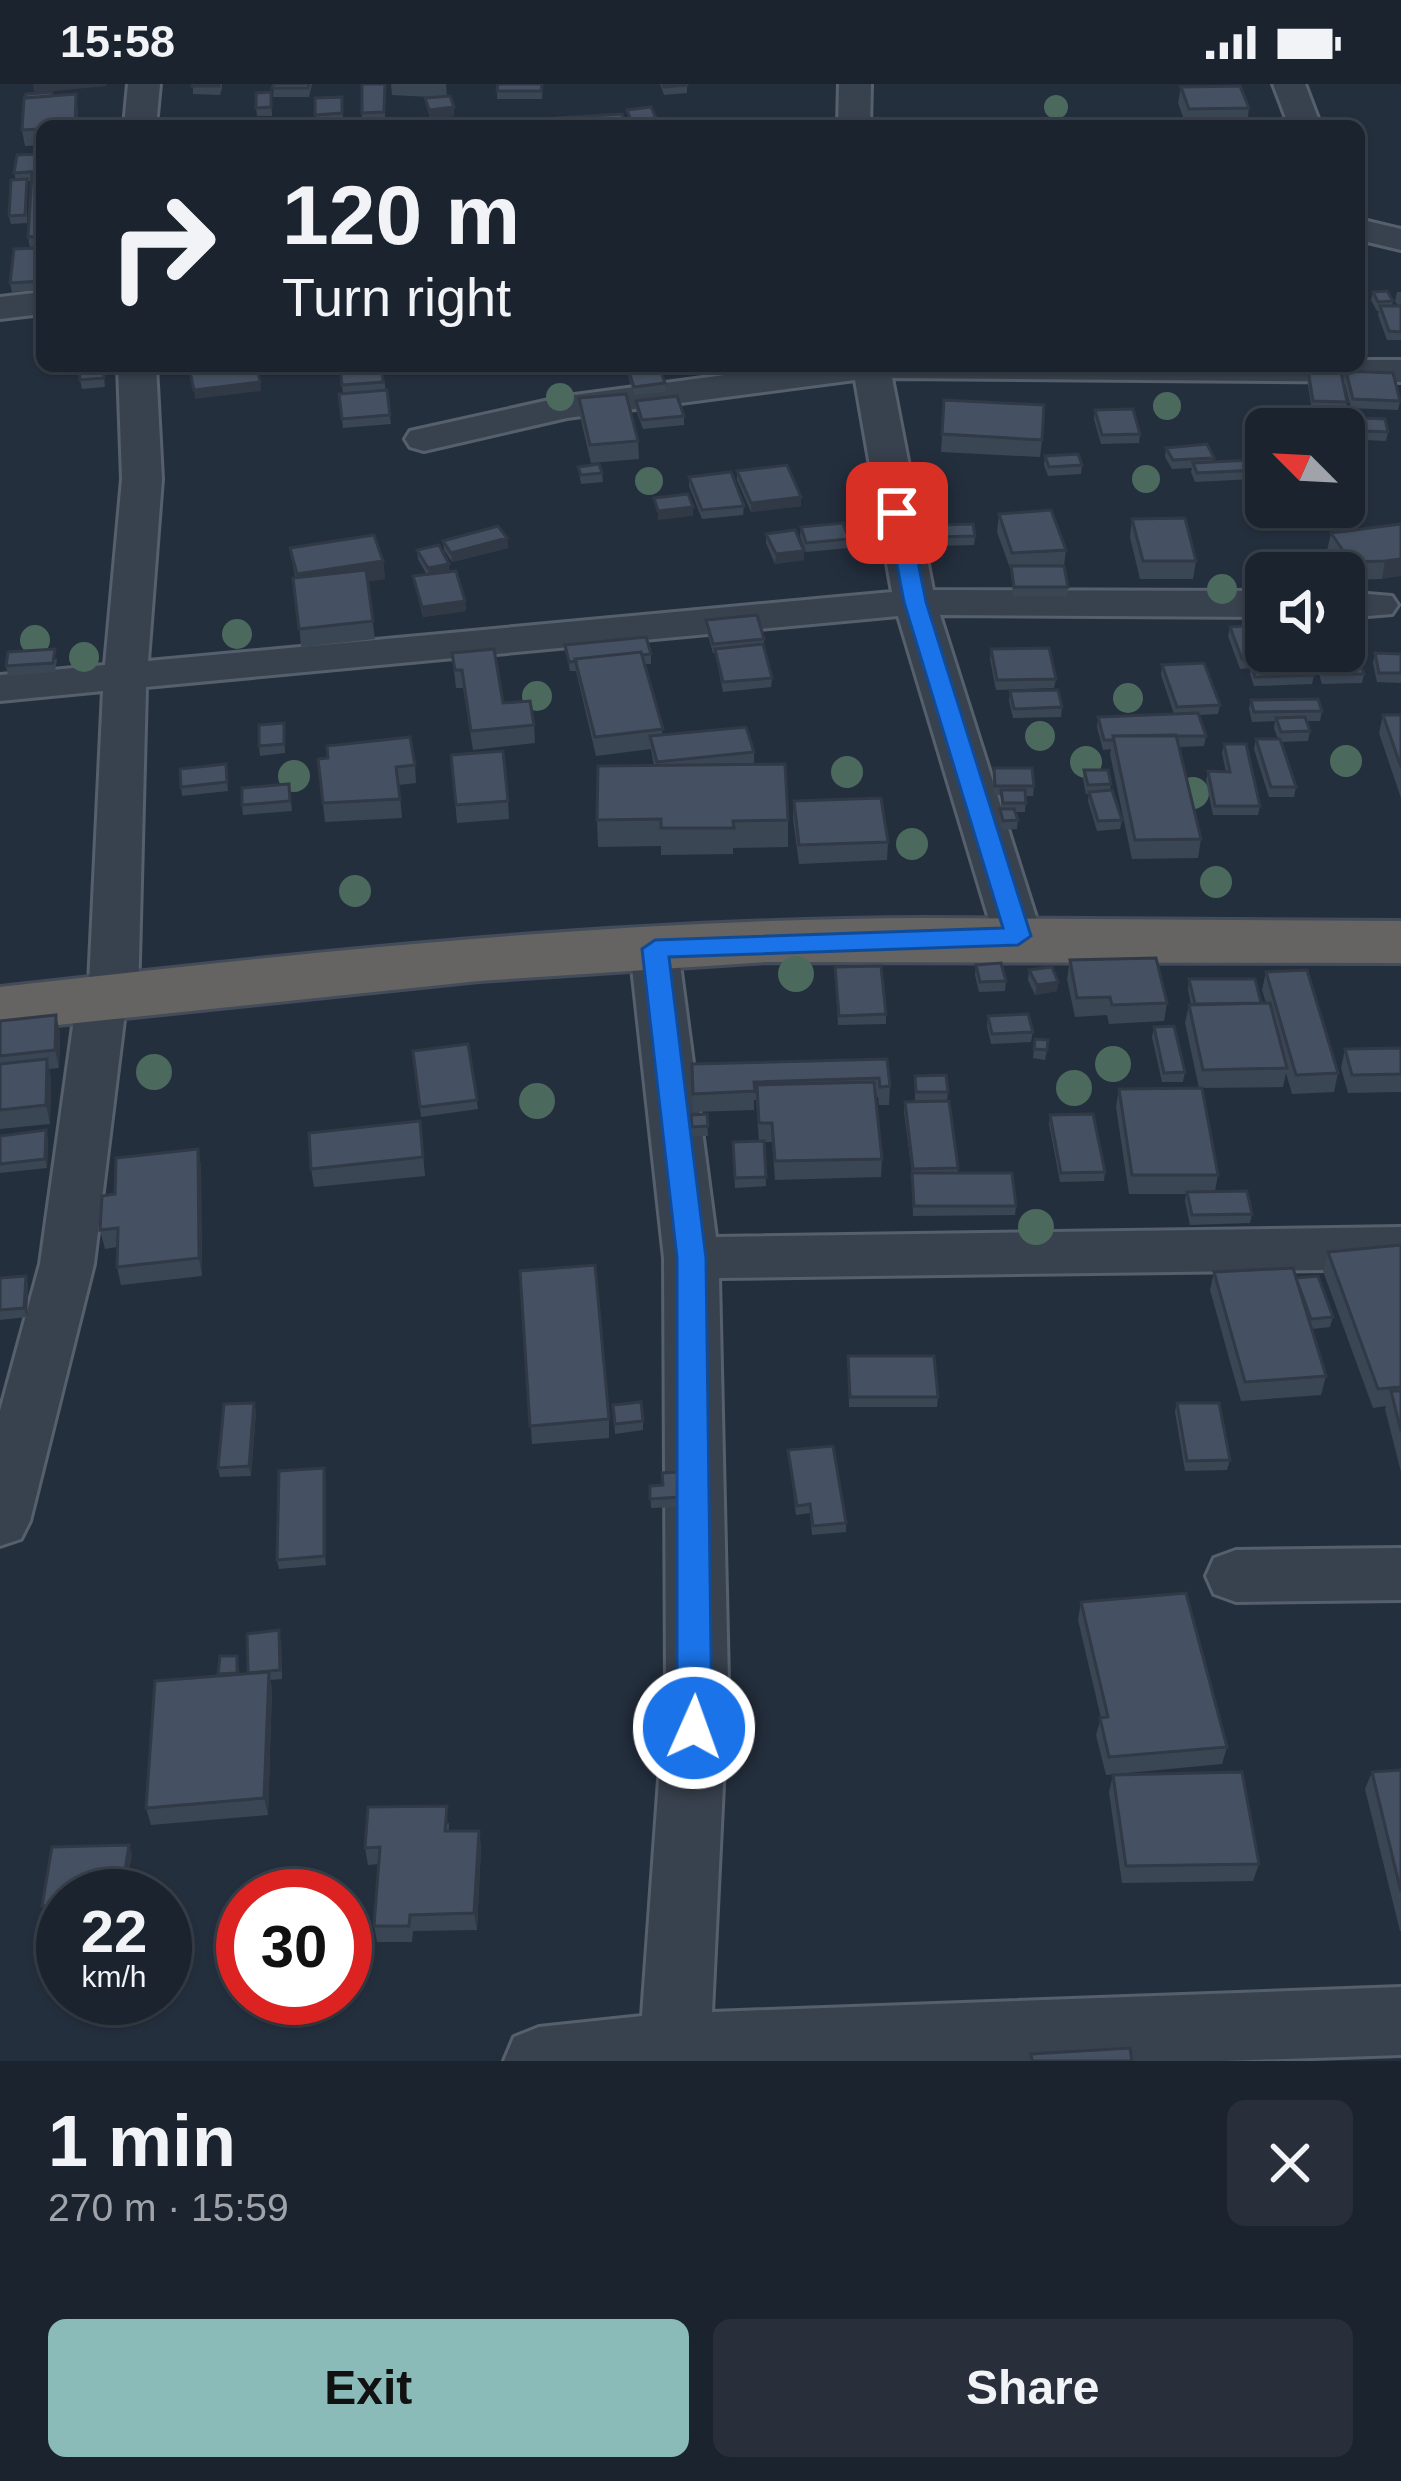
<!DOCTYPE html>
<html lang="en">
<head>
<meta charset="utf-8">
<style>
  body { margin:0; font-family:Helvetica,sans-serif; background:#282f3a; color:#f1f3f6; height:100vh; display:flex; flex-direction:column; font-size:45px; white-space:nowrap }
  * { box-sizing:border-box; margin:0 }
  p { font-size:39px; color:#a0a4aa }
  .icon { flex:none; width:66px; height:66px; fill:none; stroke:currentColor; stroke-width:2; stroke-linecap:round; stroke-linejoin:round }
  .map { position:relative; height:1977px; overflow:hidden }
  .details { display:flex; flex-direction:column; background:#1b232e; flex:1 }
  .details>* { flex:none }
  .guide { position:absolute; left:36px; top:36px; width:1329px; height:252px; border-radius:18px; box-shadow:0 3px 9px #0004,0 0 0 3px #39404a; background:#1b232e; color:#f1f3f6; overflow:hidden }
  .needle { width:78px; rotate:294deg }
  .fabs { position:absolute; left:1245px; top:324px; display:grid; gap:24px }
  .fabs a { display:grid; place-items:center; width:120px; height:120px; border-radius:18px; background:#1b232e; box-shadow:0 3px 9px #0004,0 0 0 3px #39404a; font-size:60px }
  .speed { position:absolute; left:36px; top:1785px; display:flex; gap:24px; font-size:60px; font-weight:700; text-align:center }
  .speed>* { display:grid; place-content:center; width:156px; height:156px; border-radius:50%; background:#1b232e; box-shadow:0 3px 9px #0004,0 0 0 3px #39404a; line-height:1 }
  .speed small { font-size:30px; font-weight:400 }
  .speed .limit { border:18px solid #d22; background:#fff; color:#111 }
  .pin { position:absolute; display:grid; place-items:center; width:102px; height:102px; color:#fff; margin:-51px; border-radius:24px; box-shadow:0 6px 18px #0006 }
  .me { position:absolute; width:132px; margin:-66px; rotate:2deg; stroke-linejoin:round; filter:drop-shadow(0 0 9px #0008) }
  .turn { display:flex; align-items:center; gap:42px; height:252px; padding:0 48px; font-size:54px }
  .turn .icon { width:156px; height:156px; stroke-width:2.5 }
  .turn b { display:block; font-size:84px; line-height:102px }
  .round { display:grid; place-items:center; flex:none; width:126px; height:126px; border-radius:18px; background:#282f3a }
  .head { display:flex; align-items:center; justify-content:space-between; height:204px; padding:0 48px }
  h1 { font-size:72px; font-weight:800; line-height:90px }
  .primary-button { display:flex; gap:24px; margin-top:auto; padding:24px 48px }
  .primary-button a { flex:1; height:138px; border-radius:18px; background:#8bbbb9; color:#111; font-size:48px; font-weight:800; line-height:138px; text-align:center }
  .primary-button a+a { background:#282f3a; color:#f1f3f6 }
  .status { display:flex; justify-content:space-between; align-items:center; height:84px; padding:0 60px; background:#1b232e; direction:ltr }
  .status svg { height:33px; fill:currentColor }
  .map>svg:first-child { display:block }
  .lines { fill:none; stroke-linecap:round; stroke-linejoin:round }
  .minor-casing { stroke:#565f6c; stroke-width:6 }
  .trunk-casing { stroke:#434c59; stroke-width:6 }
  .minor { fill:#38414e; fill-rule:evenodd }
  .trunk { fill:#656462; fill-rule:evenodd }
  .tree { fill:#4b6a5d }
  .wall { fill:#3b4654 }
  .shaded-wall { fill:#303945 }
  .building { fill:#455162; stroke:#303945; stroke-width:3 }
  .route { fill:#1a73e8; stroke:#114b97; stroke-width:3 }
</style>
</head>
<body>
<div class="status"><b>15:58</b><svg viewBox="0 0 49 12"><path d="M0 12V9h3v3zM5 12V6h3v6zM10 12V3h3v9zM15 12V0h3v12zM26 1h20v11H26zM47 4h2v5h-2z"/></svg></div>
<div class="map">
<svg width="1401" height="1977" viewBox="0 0 1401 1977">
  <rect width="100%" height="100%" fill="#242f3e"/>
  <g class="lines">
    <g class="minor-casing">
      <path id="minor" d="M128,0H160L156,42H124Z
        M839,0H871L870,42H838Z
        M1273,0H1305L1321,42H1289Z
        M1359,135L1401,145V166L1359,156Z
        M42,208V230L0,235V213Z
        M1359,276H1401V298L892,294L933,506L1266,507V533L940,531L1042,852L1035,863L1018,868L1001,863L994,852L898,532L146,603L138,914L125,928L94,1180L30,1437L21,1455L0,1462V1327L40,1180L77,913L89,900L103,607L0,617V591L105,581L122,395L118,282H156L162,395L148,577L892,508L855,296L567,334L424,367L410,363L405,355L410,347L567,312L793,282H1359Z
        M1344,508L1392,512L1398,521L1392,530L1344,534Z
        M654,849L671,853L678,865L716,1153L1401,1143V1185L719,1194L728,1598L712,1928L1401,1903V1971L1224,1977H504L514,1953L539,1943L642,1932L666,1598L664,1174L630,865L637,853Z
        M1401,1464V1516L1236,1518L1214,1510L1206,1492L1214,1474L1236,1466Z"/>
    </g>
    <g class="trunk-casing">
      <path id="trunk" d="M926,834L1401,837V879L767,878L479,897L0,947V903C308,868 616,835 926,834Z"/>
    </g>
    <use href="#minor" class="minor"/>
    <use href="#trunk" class="trunk"/>
  </g>
  <g class="tree">
    <circle cx="1056" cy="23" r="12"/>
    <circle cx="560" cy="313" r="14"/>
    <circle cx="1167" cy="322" r="14"/>
    <circle cx="1146" cy="395" r="14"/>
    <circle cx="649" cy="397" r="14"/>
    <circle cx="1222" cy="505" r="15"/>
    <circle cx="237" cy="550" r="15"/>
    <circle cx="35" cy="556" r="15"/>
    <circle cx="84" cy="573" r="15"/>
    <circle cx="537" cy="612" r="15"/>
    <circle cx="1128" cy="614" r="15"/>
    <circle cx="1040" cy="652" r="15"/>
    <circle cx="1346" cy="677" r="16"/>
    <circle cx="1086" cy="678" r="16"/>
    <circle cx="847" cy="688" r="16"/>
    <circle cx="294" cy="692" r="16"/>
    <circle cx="1193" cy="709" r="16"/>
    <circle cx="912" cy="760" r="16"/>
    <circle cx="1216" cy="798" r="16"/>
    <circle cx="355" cy="807" r="16"/>
    <circle cx="796" cy="890" r="18"/>
    <circle cx="1113" cy="980" r="18"/>
    <circle cx="154" cy="988" r="18"/>
    <circle cx="1074" cy="1004" r="18"/>
    <circle cx="537" cy="1017" r="18"/>
    <circle cx="1036" cy="1143" r="18"/>
  </g>
  <path class="wall" d="M193,0H222V4L220,11L193,10Z
    M274,0H312L309,13H273Z
    M385,0V37H362V29Z
    M391,0H446L447,12L454,32L430,34L425,14L430,13L392,11Z
    M543,0L542,15H497V7Z
    M660,0H687V9L664,11Z
    M1181,3L1249,24L1247,40L1186,41L1178,19Z
    M271,8L272,32H257L256,24Z
    M53,12L78,26V42H42V61L25,62L22,46Z
    M342,13L343,37L316,39L315,14Z
    M42,70V169L37,170L38,172H42V206L12,208L10,199L30,164L28,153L31,97H27V139L11,140L9,132L16,96L14,89Z
    M1373,208L1393,217L1392,222H1398L1395,217L1397,208H1401V256H1387L1378,231L1379,227H1377L1371,216Z
    M103,282L105,303L82,305L80,296Z
    M274,282H289L290,289L275,291Z
    M382,282L391,340L343,344L339,310L343,309L342,301Z
    M506,282H528V284L507,285Z
    M625,282H659L665,299V308L634,311Z
    M1308,286L1347,318L1345,327L1312,326L1307,295Z
    M1346,287L1400,317L1398,326L1351,324L1344,296Z
    M579,314L638,357L639,375L591,379L580,332Z
    M944,316L1042,356L1040,373L941,368Z
    M636,317L684,332V341L643,345L636,326Z
    M1095,326L1140,350L1139,359L1101,360L1094,335Z
    M1364,334L1388,348L1386,357L1365,356L1362,343Z
    M1166,364L1214,374L1213,378L1256,386L1254,395L1195,398L1191,388L1192,384L1172,385L1165,373Z
    M1045,372L1082,381L1081,390L1048,392L1044,381Z
    M578,383L602,389L603,398L581,400Z
    M737,387L801,413V422L751,428L737,396Z
    M689,393L744,422L743,431L702,435L689,402Z
    M999,430L1066,466L1064,482L1068,503L1067,512H1013L1011,487L997,448Z
    M1132,435L1196,477L1193,495H1140L1130,453Z
    M1401,440L1382,495L1347,496L1327,467L1331,449Z
    M934,441L975,452L974,461L936,462Z
    M801,443L849,455L848,464L806,468L800,452Z
    M766,450L804,476L775,480L766,459Z
    M507,454L508,464L452,478L444,466L443,457Z
    M290,464L383,477L385,495L367,497L375,555L301,563L295,493Z
    M417,466L450,487L465,517L466,527L423,533L413,492L427,491L418,475Z
    M706,536L764,555V564L772,594L771,603L723,608L715,569H713L706,545Z
    M1230,543L1269,574L1268,580L1314,591L1312,600L1254,602L1250,590L1251,584L1240,585L1228,552Z
    M565,561L651,570V580H644L663,651L754,668V681L788,736V763L733,764V770L661,771V762L598,763L597,736L654,682L651,665L596,672L576,587H570Z
    M991,565L1056,595L1054,604L996,606L990,575Z
    M452,569L503,619L534,641L535,659L473,666L463,604H456Z
    M1375,569L1401,570V599L1377,598L1373,579Z
    M57,575L55,588L8,592L6,582Z
    M1320,577L1364,590L1362,599L1322,600L1318,587Z
    M1162,581L1220,621L1218,630L1199,631L1206,652L1204,662L1179,663L1201,755L1198,774L1132,775L1110,670L1111,665L1103,666L1097,643L1098,633L1174,630L1161,591Z
    M1010,607L1062,623L1061,633L1013,634L1009,617Z
    M1251,616L1322,627L1320,637H1306L1310,647L1308,657L1281,658L1296,703L1294,713H1269L1254,665L1256,655H1278L1274,644L1275,637L1252,638L1249,625Z
    M1383,631H1401V714L1379,649Z
    M284,639L285,669L260,672L259,662Z
    M1224,660L1260,722L1258,731H1213L1206,697L1208,687L1226,688L1222,669Z
    M451,671L508,717L509,735L457,739Z
    M318,675L415,681L416,699L399,701L402,734L325,738Z
    M226,680L228,707L182,712L181,703Z
    M994,684L1034,702L1033,712H1026L1025,728H1015L1018,736L1017,745L1002,746L999,735L1000,725H1001V711H994Z
    M1084,686L1111,700L1110,707L1122,736L1120,745L1097,747L1088,717L1089,710H1086L1083,695Z
    M289,700L292,727L243,731L242,721Z
    M794,717L888,758L887,776L799,780L793,735Z
    M1070,876L1167,919L1164,937L1109,940L1107,931L1075,933L1067,895Z
    M976,881L1006,897L1005,907L979,908L975,891Z
    M835,883L886,930V940L838,941Z
    M1029,886L1058,898L1057,907L1035,911L1028,896Z
    M1266,888L1338,989L1334,1008L1292,1010L1286,989L1283,1003L1199,1004L1185,939L1189,921H1191L1188,905L1189,895L1266,919L1262,906Z
    M56,931L60,950L59,984L49,985L51,994L50,1040L0,1045V937Z
    M988,932L1033,948L1031,958L991,960L987,942Z
    M1154,943L1185,988L1183,998H1162L1152,953Z
    M1035,955L1047,966L1045,976L1033,974Z
    M468,960L478,1025L421,1033L413,967Z
    M1401,964V1008L1348,1009L1341,984L1345,965Z
    M887,975L890,1002L889,1021H879L878,1013H875L882,1075L881,1093L775,1096L772,1058H764L766,1102L735,1104L733,1058L759,1057L756,1016H754V1026L693,1028L692,980Z
    M915,992L948,1008L947,1017L958,1089L1016,1122L1015,1131L913,1132L912,1089L904,1028L905,1018L915,1017Z
    M1119,1005L1218,1091L1215,1107L1252,1130L1250,1139L1190,1141L1185,1117L1186,1110H1129L1116,1023Z
    M707,1030L708,1052H692L691,1031Z
    M1050,1031L1105,1088L1104,1097L1060,1098L1049,1040Z
    M420,1037L425,1092L314,1103L311,1085Z
    M46,1046L48,1056L47,1084L0,1089V1052Z
    M198,1065L201,1083L202,1192L121,1201L117,1183V1163L105,1165L100,1146L115,1110Z
    M1401,1161V1388L1385,1325L1386,1322L1373,1324L1323,1187L1328,1168Z
    M520,1187L609,1335V1354L532,1360Z
    M1214,1188L1296,1195L1333,1233L1330,1243L1312,1245L1326,1292L1321,1311L1241,1317L1210,1206Z
    M26,1192L28,1201L27,1233L0,1236V1194Z
    M848,1272L938,1313L937,1323H849Z
    M254,1319L256,1328L251,1392L220,1393L218,1384Z
    M1177,1319L1230,1376L1227,1386L1185,1387L1175,1328Z
    M613,1321L643,1337V1346L615,1350Z
    M788,1366L846,1439V1448L812,1451L810,1429L796,1431Z
    M326,1393V1481L279,1485L277,1476Z
    M650,1402L680,1413V1423L651,1424Z
    M1081,1518L1227,1663L1222,1680L1106,1691L1096,1651L1101,1634L1078,1536Z
    M281,1555L282,1595L270,1596L272,1605L268,1731L151,1741L146,1724L218,1592L237,1572L239,1590L248,1589Z
    M1401,1686V1847H1400L1365,1705L1372,1688Z
    M1113,1691L1259,1780L1253,1797L1122,1799L1109,1708Z
    M449,1739V1747H479L481,1764L477,1846L413,1847L412,1858H377L374,1842L379,1780L368,1781L365,1764Z
    M129,1761L132,1770L63,1812V1830H45L42,1822Z"/>
  <path class="shaded-wall" d="M33,0H107L106,2L34,9Z
    M76,10L78,26V42H75Z
    M454,23V32L430,34L429,26Z
    M656,34V42H631V36Z
    M260,298L261,307L195,315L194,306Z
    M801,413V422L751,428V419Z
    M693,423V432L658,436V427Z
    M507,454L508,464L452,478L451,469Z
    M804,467V476L775,480L776,470Z
    M1401,475V492L1382,495L1385,477Z
    M383,477L385,495L300,508L297,490Z
    M449,480L450,489L429,494L428,484Z
    M465,517L466,527L423,533L422,523Z
    M1058,898L1057,907L1035,911L1037,901Z
    M56,931L60,950L59,984L55,966Z
    M47,975L51,994L50,1040L46,1021Z
    M46,1046L48,1056L47,1084L45,1075Z
    M198,1065L201,1083L202,1192L199,1174Z
    M26,1192L28,1201L27,1233L24,1224Z
    M254,1319L256,1328L251,1392L249,1382Z
    M324,1384L326,1393V1481L324,1472Z
    M269,1588L272,1605L268,1731L264,1714Z
    M479,1747L481,1764L477,1846L474,1829Z
    M129,1761L132,1770L125,1812H121Z"/>
  <path class="building" d="M193,0H219V2H192Z
    M274,0H309L308,4H272Z
    M362,0H385L384,28L362,29Z
    M498,0H542L541,7H497Z
    M663,0H687V1L664,3Z
    M1240,2L1249,24L1189,25L1181,3Z
    M52,8V12L25,14L26,10Z
    M271,8V23L256,24V9Z
    M76,10L75,42H42V45L22,46L24,14Z
    M450,12L454,23L429,26L425,14Z
    M342,13V29L315,31V14Z
    M651,23L656,34L631,36L627,26Z
    M622,30L626,42H560L558,34Z
    M543,38L544,42H525V40Z
    M42,70V87L14,89L17,71Z
    M42,87V152L28,153L32,88Z
    M27,95L25,131L9,132L11,96Z
    M36,164V173L42,172V197L10,199L14,165Z
    M1387,207L1393,217L1378,218L1373,208Z
    M1380,222H1401V248L1389,247Z
    M103,282L104,294L80,296L79,283Z
    M200,282H257L260,298L194,306L189,283Z
    M382,282L383,298L342,301L340,283Z
    M627,282H659L665,299L634,303Z
    M1308,286L1341,288L1347,318L1313,317Z
    M1346,287L1393,289L1400,317L1353,315Z
    M387,306L390,331L342,335L339,310Z
    M626,310L638,357L590,361L579,314Z
    M677,312L684,332L642,336L636,317Z
    M944,316L1044,321L1042,356L942,350Z
    M1133,325L1140,350L1102,351L1095,326Z
    M1364,334L1385,335L1388,348L1367,347Z
    M1207,360L1214,374L1173,376L1166,364Z
    M1078,370L1082,381L1049,383L1045,372Z
    M1251,376L1256,386L1197,389L1193,379Z
    M599,380L602,389L581,391L578,383Z
    M787,381L801,413L751,419L737,387Z
    M731,388L744,422L702,426L689,393Z
    M688,410L693,423L658,427L654,414Z
    M1051,426L1066,466L1012,469L999,430Z
    M1185,434L1196,477H1143L1132,435Z
    M843,439L849,455L806,459L801,443Z
    M973,440L975,452L936,453L934,441Z
    M1401,440V475L1385,477L1351,478L1331,449Z
    M498,442L507,454L451,469L443,457Z
    M795,446L804,467L776,470L766,450Z
    M374,451L383,477L297,490L290,464Z
    M439,461L449,480L428,484L417,466Z
    M1011,482H1064L1068,503H1014Z
    M366,486L373,537L299,545L293,494Z
    M456,487L465,517L422,523L413,492Z
    M757,531L764,555L713,560L706,536Z
    M1256,541L1269,574L1242,575L1230,543Z
    M646,553L651,570L642,571L641,568L575,575L576,577L569,578L565,561Z
    M763,560L772,594L723,598L715,565Z
    M1049,564L1056,595L997,596L991,565Z
    M55,565L53,579L6,582L8,568Z
    M494,565L503,619L530,617L534,641L471,647L462,586H455L452,569Z
    M641,568L663,645L595,653L575,575Z
    M1375,569L1401,570V589H1379Z
    M1320,577H1359L1364,590H1324Z
    M1204,579L1220,621L1177,623L1162,581Z
    M1310,579L1314,591L1255,593L1252,580Z
    M1058,606L1062,623L1014,625L1010,607Z
    M1318,615L1322,627L1254,628L1251,616Z
    M1198,629L1206,652H1113L1114,656H1104L1098,633Z
    M1383,631H1401V683Z
    M1305,633L1310,647L1281,648L1276,634Z
    M284,639V660L259,662V641Z
    M746,643L754,668L657,678L650,652Z
    M1176,651L1201,755L1135,756L1113,652Z
    M410,653L415,681L396,683L400,715L323,719L318,675L328,674L327,662Z
    M1256,655H1280L1296,703H1271Z
    M1224,660H1246L1260,722H1215L1208,687L1230,688Z
    M503,667L508,717L456,721L451,671Z
    M226,680L227,698L181,703L180,685Z
    M785,680L788,736L733,737L734,744H661V735L597,736L598,682Z
    M994,684H1032L1034,702H995Z
    M1084,686H1108L1111,700L1088,701Z
    M289,700L290,717L242,721V704Z
    M1001,706H1025L1026,719H1003Z
    M1112,706L1122,736L1098,737L1089,708Z
    M881,714L888,758L799,761L794,717Z
    M1000,725H1014L1018,736L1003,737Z
    M1156,874L1167,919L1112,921L1110,913L1077,914L1070,876Z
    M1001,879L1006,897L980,898L976,881Z
    M881,882L886,930L839,932L835,883Z
    M1052,883L1058,898L1037,901L1029,886Z
    M1307,886L1338,989L1296,991L1266,888Z
    M1189,895H1255L1261,919L1195,920Z
    M1270,919L1287,984L1203,986L1189,921Z
    M1028,930L1033,948L992,950L988,932Z
    M56,931L55,966L0,972V937Z
    M1174,942L1185,988L1164,989L1154,943Z
    M1035,955L1048,956L1047,966L1034,965Z
    M468,960L477,1016L420,1023L413,967Z
    M1401,964V990L1352,991L1345,965Z
    M47,975L46,1021L0,1026V980Z
    M887,975L890,1002L880,1003L879,994L754,998L755,1007L693,1010L692,980Z
    M946,991L948,1008H916L915,992Z
    M874,998L882,1075L775,1077L772,1039H759L757,1001Z
    M1202,1004L1218,1091H1132L1119,1005Z
    M949,1017L958,1084L913,1085L905,1018Z
    M707,1030L708,1042L692,1043L691,1031Z
    M1093,1030L1105,1088L1061,1089L1050,1031Z
    M420,1037L423,1073L311,1085L309,1049Z
    M46,1046L45,1075L0,1080V1052Z
    M764,1057L766,1093L735,1094L733,1058Z
    M198,1065L199,1174L117,1183L118,1144L100,1146L102,1112L115,1110L116,1074Z
    M912,1089H1012L1016,1122H914Z
    M1247,1107L1252,1130L1192,1131L1187,1108Z
    M1401,1161V1303L1378,1305L1328,1168Z
    M595,1181L609,1335L530,1342L520,1187Z
    M1293,1184L1326,1292L1245,1298L1214,1188Z
    M26,1192L24,1224L0,1226V1194Z
    M1318,1192L1333,1233L1311,1235L1296,1194Z
    M848,1272H934L938,1313H850Z
    M1391,1307H1401V1347Z
    M641,1318L643,1337L615,1340L613,1321Z
    M254,1319L249,1382L218,1384L224,1320Z
    M1177,1319H1219L1230,1376L1187,1377Z
    M833,1362L846,1439L813,1442L810,1420L797,1422L788,1366Z
    M324,1384V1472L277,1476L279,1387Z
    M678,1388L680,1413L650,1415V1402L663,1401L662,1389Z
    M1186,1509L1227,1663L1109,1673L1100,1634L1108,1633L1081,1518Z
    M279,1546L280,1586L248,1589L247,1550Z
    M220,1572H237V1589L218,1590Z
    M269,1588L264,1714L146,1724L155,1597Z
    M1401,1686V1808L1372,1688Z
    M1242,1688L1259,1780L1126,1782L1113,1691Z
    M447,1722L445,1747H479L474,1829L410,1831L409,1842H374L380,1763L365,1764L368,1723Z
    M129,1761L121,1812H63V1821L42,1822L52,1763Z
    M1130,1964L1132,1977H1032L1031,1970Z"/>
  <path class="route" d="M897,422L908,429L926,518L1031,852L1018,861L669,873L706,1174L712,1644L707,1655L694,1659L682,1655L677,1644V1174L642,865L655,856L1003,844L904,518L887,429Z"/>
</svg>
<div class="fabs">
<a><svg class="needle" viewBox="-14 -14 28 28"><path d="M0-13l5 13h-10z" fill="#e53935"/><path d="M0 13l5-13h-10z" fill="#a0a4aa"/></svg></a>
<a><svg class="icon" aria-label="sound" viewBox="0 0 24 24"><path d="M4 9h4l5-4v14l-5-4H4zM17 9q2 3 0 6"/></svg></a>
</div>
<div class="speed"><div>22<small>km/h</small></div><div class="limit">30</div></div>
<div class="pin" style="left:897px;top:429px;background:#d93025"><svg class="icon" aria-label="arrive" viewBox="0 0 24 24"><path d="M6 21V4h12l-3 4 3 4H6"/></svg></div>
<svg class="me" style="left:694px;top:1644px" viewBox="-20 -20 40 40"><circle r="17" fill="#1a73e8" stroke="#fff" stroke-width="3"/><path d="M0-11L8 9 0 5-8 9z" fill="#fff"/></svg>
<div class="guide">
<div class="turn"><svg class="icon" aria-label="right" viewBox="0 0 24 24"><path d="M7 20v-9h11M14 6l5 5-5 5"/></svg><div><b>120 m</b>Turn right</div></div>
</div>
</div>
<section class="details">
<div class="head"><div><h1>1 min</h1><p>270 m · 15:59</p></div><a class="round"><svg class="icon" aria-label="close" viewBox="0 0 24 24"><path d="M6 6l12 12M18 6L6 18"/></svg></a></div>
<div class="primary-button"><a>Exit</a><a>Share</a></div>
</section>
</body>
</html>
